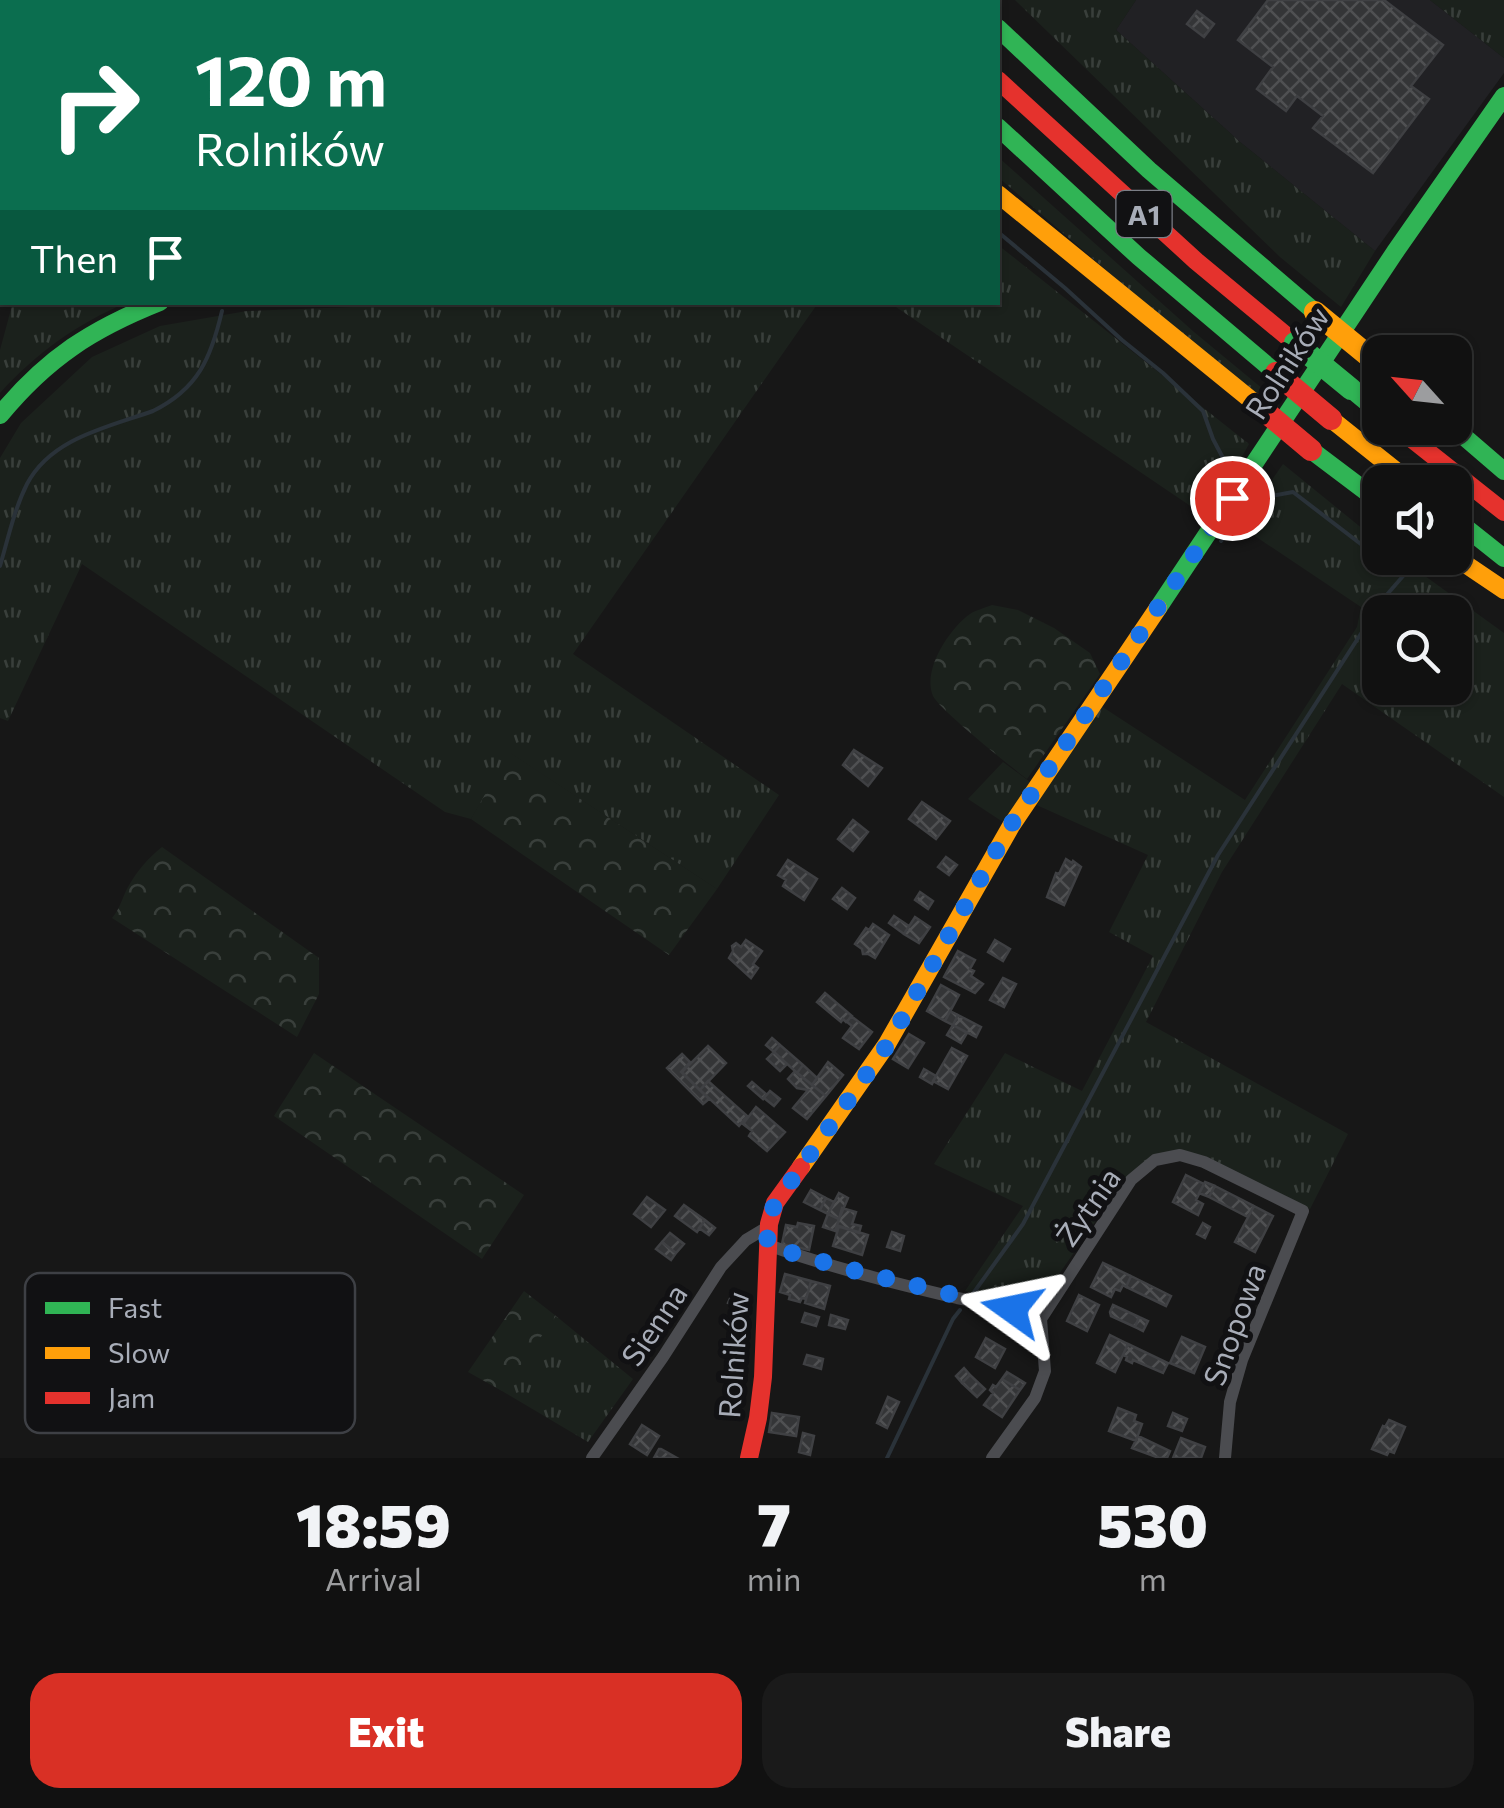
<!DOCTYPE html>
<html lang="en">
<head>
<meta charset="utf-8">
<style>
  body { margin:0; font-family:Commissioner,sans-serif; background:#1a1a1a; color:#f1f3f6; height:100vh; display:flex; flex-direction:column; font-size:38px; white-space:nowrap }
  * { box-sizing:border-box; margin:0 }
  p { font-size:32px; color:#9c9d9f }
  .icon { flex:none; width:55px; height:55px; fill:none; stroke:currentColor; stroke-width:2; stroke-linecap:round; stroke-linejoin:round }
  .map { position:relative; height:1458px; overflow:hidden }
  .drawer { display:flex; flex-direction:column; background:#111; flex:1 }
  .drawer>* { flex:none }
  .top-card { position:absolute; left:0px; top:0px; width:1000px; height:305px; box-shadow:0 2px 8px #0004,0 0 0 2px #303131; background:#0b6e4f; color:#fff; overflow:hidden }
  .needle { width:65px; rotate:297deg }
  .buttons { position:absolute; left:1362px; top:335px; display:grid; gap:20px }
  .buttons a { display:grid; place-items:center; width:110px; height:110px; border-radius:20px; background:#111; box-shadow:0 2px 8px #0004,0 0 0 2px #303131; font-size:50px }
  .pin { position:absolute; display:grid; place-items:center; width:85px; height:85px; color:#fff; margin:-42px; border:5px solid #fff; border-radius:50%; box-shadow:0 2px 10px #0007 }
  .me { position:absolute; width:110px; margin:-55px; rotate:282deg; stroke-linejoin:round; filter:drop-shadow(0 0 8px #0008) }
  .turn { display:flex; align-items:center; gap:35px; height:210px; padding:0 30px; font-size:45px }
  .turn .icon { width:130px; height:130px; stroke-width:2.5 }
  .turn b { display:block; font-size:70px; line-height:85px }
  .then { display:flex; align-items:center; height:95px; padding:0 30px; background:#0003; gap:20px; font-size:38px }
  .eta { display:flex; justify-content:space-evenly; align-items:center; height:170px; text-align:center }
  .eta b { font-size:60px; font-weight:800; line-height:70px }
  .primary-button { display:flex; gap:20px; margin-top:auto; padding:20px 30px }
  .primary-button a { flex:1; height:115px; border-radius:30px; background:#d93025; color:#fff; font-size:40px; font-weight:800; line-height:115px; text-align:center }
  .primary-button a+a { background:#1a1a1a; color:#f1f3f6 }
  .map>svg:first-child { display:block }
  .built { fill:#212124 }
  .grass { fill:url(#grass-tufts); fill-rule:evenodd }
  .forest { fill:url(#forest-crowns) }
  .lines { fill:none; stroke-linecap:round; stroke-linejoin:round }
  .stream { stroke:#2a3239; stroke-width:4 }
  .building { fill:url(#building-cross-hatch); stroke:#3f4043; stroke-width:2.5 }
  .street { stroke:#4b4c50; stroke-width:12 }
  .fast { stroke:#30b455; stroke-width:18 }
  .slow { stroke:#ff9f0a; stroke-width:18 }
  .jam { stroke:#e5322d; stroke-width:18 }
  .fast-bridge { stroke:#30b455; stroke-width:22 }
  .slow-bridge { stroke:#ff9f0a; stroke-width:22 }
  .jam-bridge { stroke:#e5322d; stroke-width:22 }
  .route { stroke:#1a73e8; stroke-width:18; stroke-dasharray:0 32.4 }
  .labels { text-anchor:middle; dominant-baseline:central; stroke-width:10; stroke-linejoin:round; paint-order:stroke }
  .shield { fill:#111113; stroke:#7b7e86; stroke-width:2.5 }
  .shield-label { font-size:28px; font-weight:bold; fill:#a8adb8 }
  .street-label { font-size:30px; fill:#a8adb8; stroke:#111113 }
  .key { fill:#111113; stroke:#3e4045; stroke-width:2.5 }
  .key-label { font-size:28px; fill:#a8adb8 }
</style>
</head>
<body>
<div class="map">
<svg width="1504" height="1458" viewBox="0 0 1504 1458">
  <defs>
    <pattern id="grass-tufts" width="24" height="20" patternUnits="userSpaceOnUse" patternTransform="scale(2.5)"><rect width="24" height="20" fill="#1b211c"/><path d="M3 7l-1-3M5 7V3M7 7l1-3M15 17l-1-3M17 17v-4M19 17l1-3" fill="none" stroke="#393f3b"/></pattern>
    <pattern id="forest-crowns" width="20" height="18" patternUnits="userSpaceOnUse" patternTransform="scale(2.5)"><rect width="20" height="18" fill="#1b211c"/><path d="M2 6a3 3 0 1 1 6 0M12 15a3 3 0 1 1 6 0" fill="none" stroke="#393f3b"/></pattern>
    <pattern id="building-cross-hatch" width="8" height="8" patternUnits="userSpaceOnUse" patternTransform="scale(2.5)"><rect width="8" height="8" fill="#343537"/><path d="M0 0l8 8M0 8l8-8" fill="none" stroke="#4f5052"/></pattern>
  </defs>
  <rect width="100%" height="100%" fill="#171717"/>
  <path class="built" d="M1136,0H1430L1504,58V73L1375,251L1240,142L1116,30Z"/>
  <path class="grass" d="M103,0H588V2H103Z
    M1015,0H1136L1116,30L1240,142L1375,251L1341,307L1280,257Z
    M1430,0H1504V58Z
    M998,157L1194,332L1280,403L1276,410L1155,312L998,177Z
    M998,245L1249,444L1209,516L1189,505L890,303L998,302Z
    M13,302H126V303C78,323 36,353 0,393V350Z
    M413,302L818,303L573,654L779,795L717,889L510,753L471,819L445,812L82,564L8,721L0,718V458L21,423L92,357L160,326L247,311L406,305Z
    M1283,464L1380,543V558H1400L1504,633V797L1342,684L1222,872L1146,1022L1348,1134L1310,1209L1205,1156L1181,1151L1126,1177L1037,1306L965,1291L1023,1206L934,1164L1005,1053L1082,1091L1153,956L1109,932L1148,855L1021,798L1003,822L968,799L1003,762L1041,790L1101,706L1245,800L1357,627L1361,607L1240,526ZM1380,612H1455V688H1380Z
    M556,1316L633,1379L588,1442L497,1388Z"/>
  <path class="forest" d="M992,605L1018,610L1054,628L1090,653L1100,674L1027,779C1011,767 940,710 933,696C922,670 949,629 970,614C976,610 985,608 992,605Z
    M509,752L717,889L669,955L471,819Z
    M162,847L319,958V994L297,1037L112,918C120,909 122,898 128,887C137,871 148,858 162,847Z
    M314,1053L524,1195L482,1259L274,1116Z
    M524,1291L556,1316L502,1391L468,1372Z"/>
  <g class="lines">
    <path class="stream" d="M274,2V0
      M998,232L1065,288L1122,340L1163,373L1203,411L1213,439L1233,477
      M1221,541L1241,514L1254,506L1261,498L1293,492L1379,558L1397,570L1409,569
      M0,566C8,539 14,510 27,484C51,438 108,427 153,411C198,389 211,358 222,311
      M972,1295L1023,1224L1218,855L1384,598L1410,568
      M887,1458L953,1319L960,1310"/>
  </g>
  <path class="building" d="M1268,0H1384L1443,45L1411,86L1429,99L1373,173L1313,128L1323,116L1297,96L1286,111L1257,89L1273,67L1238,40Z
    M1197,11L1214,24L1204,37L1187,24Z
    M854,750L882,768L868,786L843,765Z
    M922,802L950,821L936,839L909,819Z
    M853,820L868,832L853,851L838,839Z
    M946,857L957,865L949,875L938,867Z
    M1066,859L1072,863L1073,861L1081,867L1064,905L1047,897L1056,873L1059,874Z
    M788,860L817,879L804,900L783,886L786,880L778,875Z
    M842,888L855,898L847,909L833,899Z
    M920,892L933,901L928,909L915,900Z
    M894,916L909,926L904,934L889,923Z
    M915,917L930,927L919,943L904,934Z
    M873,924L889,935L875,958L868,954H863L862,949L855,944L866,928L869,930Z
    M746,940L762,951L753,964L758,968L751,978L729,958L733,951L732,946L736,943L741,947Z
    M995,940L1010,949L1003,961L988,952Z
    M958,951L975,960L970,969L974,971L971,976L983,984L975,993L944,977Z
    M1003,978L1016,984L1004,1007L990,1000Z
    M941,985L959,995L945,1021L927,1011Z
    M825,993L852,1016L846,1022L843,1019L841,1022L817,1002Z
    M950,1011L958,1015L953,1025L945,1021Z
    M958,1015L981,1027L976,1037L953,1025Z
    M851,1016L872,1032L859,1049L843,1038L852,1026L847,1022Z
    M953,1025L967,1033L961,1043L947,1035Z
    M909,1034L924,1043L908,1068L893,1059Z
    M772,1038L780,1045L774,1052L766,1045Z
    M780,1045L803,1065L797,1073L774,1052Z
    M708,1046L726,1063L700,1090L682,1072Z
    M952,1048L967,1056L948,1089L933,1081Z
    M774,1052L787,1064L780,1071L767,1059Z
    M682,1054L690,1062L681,1072L709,1099L703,1104L667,1068Z
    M828,1062L843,1075L826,1096L812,1085Z
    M803,1065L817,1078L812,1085L797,1073Z
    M924,1069L936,1076L932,1084L920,1077Z
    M795,1071L826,1096L807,1119L793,1108L808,1090L797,1088L788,1079Z
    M708,1081L747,1116L739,1126L700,1090Z
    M752,1082L766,1094L763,1099L748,1086Z
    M770,1091L780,1099L774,1106L764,1098Z
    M756,1107L785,1132L767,1151L749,1136L752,1131L743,1124Z
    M1186,1175L1204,1184L1196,1200L1203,1204L1198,1215L1173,1202Z
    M1205,1182L1215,1186L1209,1197L1199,1193Z
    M1215,1186L1254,1206L1248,1217L1209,1197Z
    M811,1190L826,1198L820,1210L804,1202Z
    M839,1193L848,1198L839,1219L828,1214Z
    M647,1197L665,1210L651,1227L634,1214Z
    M826,1198L834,1202L828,1214L820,1210Z
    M684,1205L705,1220L697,1232L675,1216Z
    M1254,1206L1273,1216L1255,1252L1235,1242Z
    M842,1208L856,1212L852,1224L861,1226L859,1233L837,1226Z
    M828,1214L839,1219L835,1231L823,1227Z
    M705,1220L715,1228L709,1235L699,1228Z
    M798,1223L814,1226L809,1250L782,1244L786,1225L797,1227Z
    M1203,1223L1210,1227L1205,1238L1197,1234Z
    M839,1226L868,1235L862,1255L833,1246Z
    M892,1232L904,1236L900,1251L887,1247Z
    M670,1233L684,1244L676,1253L662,1242Z
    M662,1242L676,1253L671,1260L656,1249Z
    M1103,1263L1131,1276L1126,1287L1123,1285L1120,1291L1115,1289L1111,1297L1091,1287Z
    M785,1274L811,1281L806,1299L802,1298L800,1302L789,1299L790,1295L780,1292Z
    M1131,1276L1171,1296L1166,1306L1126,1287Z
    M811,1281L830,1286L824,1309L805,1303Z
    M732,1294L742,1298L738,1308L728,1303Z
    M1079,1295L1099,1305L1087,1331L1067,1321Z
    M1113,1305L1139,1317L1135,1327L1111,1316L1110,1312Z
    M805,1313L819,1317L816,1326L802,1322Z
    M831,1315L848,1320L845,1329L829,1325Z
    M1139,1317L1148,1321L1143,1331L1135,1327Z
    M1110,1335L1128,1344L1115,1372L1097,1363Z
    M1182,1337L1205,1347L1194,1373L1170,1363Z
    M986,1338L1005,1349L995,1368L976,1357Z
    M1128,1344L1168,1363L1163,1373L1133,1360L1132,1363L1126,1360L1127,1357L1123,1355Z
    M807,1355L823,1359L821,1369L804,1364Z
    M964,1368L970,1375L962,1383L956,1376Z
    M1007,1372L1025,1383L1020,1390L1002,1379Z
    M970,1375L985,1389L977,1397L962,1383Z
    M1002,1379L1020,1390L1002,1417L984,1405L993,1393L990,1390L993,1385L996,1387Z
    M888,1397L899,1402L887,1428L877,1423Z
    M1118,1408L1136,1415L1134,1421L1142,1424L1136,1441L1109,1431Z
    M772,1413L799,1417L796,1436L769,1432Z
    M1173,1413L1187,1419L1182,1431L1168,1426Z
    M1389,1420L1405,1427L1394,1453L1389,1451L1387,1455L1372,1449L1383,1426L1385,1427Z
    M642,1425L659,1436L647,1455L630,1444Z
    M803,1433L814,1436L810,1455L799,1452Z
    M1138,1436L1170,1451L1167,1458H1159L1132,1448Z
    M1181,1438L1205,1447L1201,1458H1173Z
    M659,1449H661L677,1458H654Z"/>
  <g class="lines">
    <path class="street" d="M768,1245C829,1267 894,1283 957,1298C986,1304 1013,1309 1041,1319L1045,1371L1035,1398L992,1458
      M1041,1319L1131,1180L1155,1160L1180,1155L1204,1162L1303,1211L1242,1360L1230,1402L1225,1458
      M592,1458L663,1357L721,1267L746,1240L766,1228"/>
    <path class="fast" d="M598,0V2
      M868,0L871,2
      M915,0L918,2
      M968,0L971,2
      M0,15L2,4
      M998,28L1149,170L1315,312
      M998,127L1139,257L1276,373
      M0,286L2,277
      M1351,389L1380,413
      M0,415C47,358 92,329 160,302
      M1454,428L1504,471
      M1311,450L1380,502
      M1455,519L1504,558
      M1158,608L1395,252L1504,96"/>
    <path class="slow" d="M31,0V2
      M72,0V2
      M91,2L92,0
      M0,129L2,119
      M998,194L1256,404
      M1331,419L1410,482
      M1455,557L1504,590
      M801,1167L887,1044L1011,826L1158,608"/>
    <path class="jam" d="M763,0L766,2
      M998,80L1196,261L1295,343
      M1398,428L1504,512
      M749,1458L758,1418L763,1377L769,1224L775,1203L801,1167"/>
    <path class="fast-bridge" d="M1295,343L1351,389"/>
    <path class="slow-bridge" d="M1315,312L1371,358"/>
    <path class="jam-bridge" d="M1276,373L1331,419
      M1256,404L1311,450"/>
  </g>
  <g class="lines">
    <path class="route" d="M1012,1309L848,1269L768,1246C766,1229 768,1219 775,1204L888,1044L1010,826L1232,498"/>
  </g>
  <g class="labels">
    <rect class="shield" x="1116.5" y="191" width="55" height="46" rx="8"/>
    <g class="shield-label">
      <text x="1144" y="214">A1</text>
    </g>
    <g class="street-label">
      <text transform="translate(1286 362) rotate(-57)">Rolników</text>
      <text transform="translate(1087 1206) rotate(-55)">Żytnia</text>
      <text transform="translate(653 1324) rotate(-56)">Sienna</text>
      <text transform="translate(1233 1324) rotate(-70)">Snopowa</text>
      <text transform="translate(732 1355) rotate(-86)">Rolników</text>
    </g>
  </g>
  <rect x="25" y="1273" width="330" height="160" rx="15" class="key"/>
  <rect x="45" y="1302" width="45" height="12" fill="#30b455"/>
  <rect x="45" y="1347" width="45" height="12" fill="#ff9f0a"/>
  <rect x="45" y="1392" width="45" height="12" fill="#e5322d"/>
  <g class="key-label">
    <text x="108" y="1318">Fast</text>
    <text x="108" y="1363">Slow</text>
    <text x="108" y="1408">Jam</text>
  </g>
</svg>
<div class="buttons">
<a><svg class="needle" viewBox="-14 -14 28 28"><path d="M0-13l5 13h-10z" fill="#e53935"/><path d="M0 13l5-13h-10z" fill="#9c9d9f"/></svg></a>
<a><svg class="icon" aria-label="sound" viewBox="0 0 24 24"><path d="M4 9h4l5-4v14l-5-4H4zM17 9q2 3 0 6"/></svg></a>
<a><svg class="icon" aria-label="search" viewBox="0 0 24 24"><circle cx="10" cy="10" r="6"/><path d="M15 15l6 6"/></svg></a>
</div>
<div class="pin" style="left:1232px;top:498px;background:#d93025"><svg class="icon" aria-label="arrive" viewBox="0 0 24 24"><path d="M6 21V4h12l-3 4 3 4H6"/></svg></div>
<svg class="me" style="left:1012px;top:1309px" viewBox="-20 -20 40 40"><path d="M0-17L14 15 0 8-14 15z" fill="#1a73e8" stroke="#fff" stroke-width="4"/></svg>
<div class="top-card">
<div class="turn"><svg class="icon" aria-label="right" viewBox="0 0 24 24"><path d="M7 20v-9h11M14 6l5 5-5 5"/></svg><div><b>120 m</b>Rolników</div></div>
<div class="then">Then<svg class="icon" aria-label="arrive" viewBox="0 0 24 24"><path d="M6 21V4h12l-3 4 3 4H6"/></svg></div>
</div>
</div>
<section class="drawer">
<div class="eta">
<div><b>18:59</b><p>Arrival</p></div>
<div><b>7</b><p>min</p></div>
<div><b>530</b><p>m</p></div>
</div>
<div class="primary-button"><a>Exit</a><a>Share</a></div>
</section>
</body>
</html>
